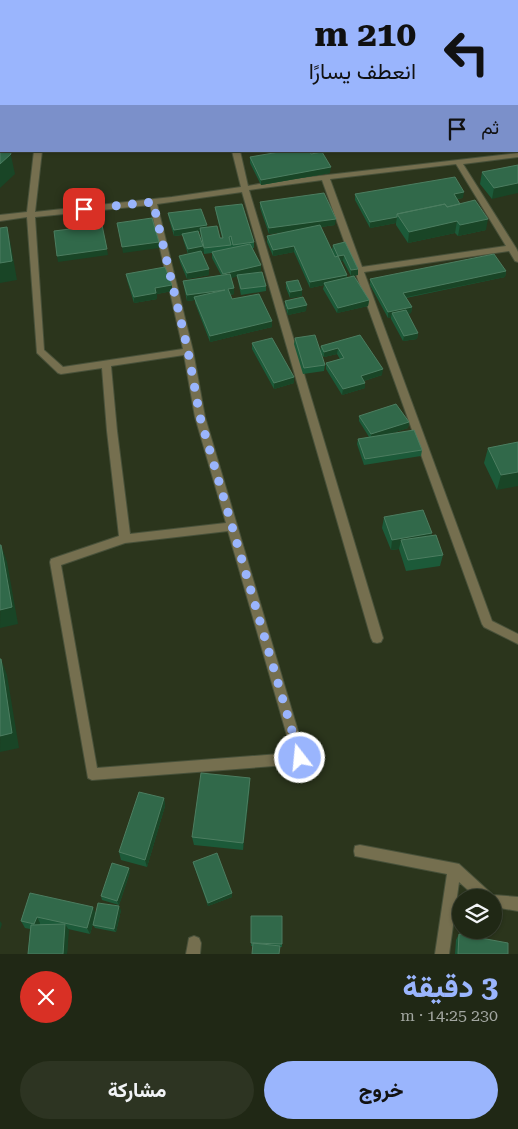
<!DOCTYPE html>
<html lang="ar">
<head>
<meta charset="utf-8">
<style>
  body { margin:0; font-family:"Roboto Serif",Vazirmatn,serif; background:#2d3422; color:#f1f3f6; direction:rtl; height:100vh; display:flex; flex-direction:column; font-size:19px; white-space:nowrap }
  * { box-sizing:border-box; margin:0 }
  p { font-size:16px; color:#a2a6a0 }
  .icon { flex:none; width:28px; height:28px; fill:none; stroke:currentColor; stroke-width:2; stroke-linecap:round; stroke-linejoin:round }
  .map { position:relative; height:954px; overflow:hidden; direction:ltr }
  .sheet { display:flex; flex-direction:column; background:#202815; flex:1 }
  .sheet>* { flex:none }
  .guide { position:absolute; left:0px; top:0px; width:519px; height:152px; box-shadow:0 1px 4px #0004,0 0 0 1px #3d4434; direction:rtl; background:#9ab5fd; color:#111; overflow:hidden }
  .controls { position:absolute; left:452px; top:889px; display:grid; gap:10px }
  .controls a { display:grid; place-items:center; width:50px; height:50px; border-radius:50%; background:#202815; box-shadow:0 1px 4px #0004,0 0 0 1px #3d4434; font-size:25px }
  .pin { position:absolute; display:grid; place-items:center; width:42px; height:42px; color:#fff; margin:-21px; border-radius:10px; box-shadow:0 2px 8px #0006 }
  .me { position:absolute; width:55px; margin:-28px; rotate:344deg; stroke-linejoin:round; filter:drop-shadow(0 0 4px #0008) }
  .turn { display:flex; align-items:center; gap:18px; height:105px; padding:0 20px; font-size:22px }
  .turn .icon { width:65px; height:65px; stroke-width:2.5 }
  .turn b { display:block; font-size:35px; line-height:42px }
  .then { display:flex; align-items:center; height:48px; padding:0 20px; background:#0003; gap:10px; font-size:19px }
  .round { display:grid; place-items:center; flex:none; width:52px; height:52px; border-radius:26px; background:#2d3422 }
  .headline { display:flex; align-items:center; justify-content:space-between; height:85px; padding:0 20px }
  h1 { font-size:30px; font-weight:800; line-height:38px; color:#9ab5fd }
  .primary-button { display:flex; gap:10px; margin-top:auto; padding:10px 20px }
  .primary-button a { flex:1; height:58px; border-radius:30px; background:#9ab5fd; color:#111; font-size:20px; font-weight:800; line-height:58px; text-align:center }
  .primary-button a+a { background:#2d3422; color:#f1f3f6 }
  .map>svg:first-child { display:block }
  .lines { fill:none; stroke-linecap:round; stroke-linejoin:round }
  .minor-casing { stroke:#48513a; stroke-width:2 }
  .minor { fill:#756f4f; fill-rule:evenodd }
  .wall { fill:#1c5a39; fill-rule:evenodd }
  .shaded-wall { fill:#194526 }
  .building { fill:#31694a; stroke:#4c7d60 }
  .route { stroke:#9ab5fd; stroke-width:9; stroke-dasharray:0 16.2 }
</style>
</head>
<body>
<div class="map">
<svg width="518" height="954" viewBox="0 0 518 954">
  <rect width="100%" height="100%" fill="#2b351c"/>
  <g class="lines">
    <g class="minor-casing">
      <path id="minor" d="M138,0H144V1H138Z
        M0,28H1V32H0Z
        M34,151H42L35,212L172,197L241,187L232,151H240L248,186L275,181L518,153V157L463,164L516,248L518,252V262L515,261L509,251L364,272L492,621L518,634V644L484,627L482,624L322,180L249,190L383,638L381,642L377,643L373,642L371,638L242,192L157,204L193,351L205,417L306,758L304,762L300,764L92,780L88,778L50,562L51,559L119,536L107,431L102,368L61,374L58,373L37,353L27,217L0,221V215L27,212ZM456,164L506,246L362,267L330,179ZM150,205L183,349L63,367L44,350L35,217ZM184,355L195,417L226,523L130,534L117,431L111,366ZM228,531L292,753L97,768L61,565L125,543Z
        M360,845L454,863L459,864L493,895L518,897V911L494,907V898H477L459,882L449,954H435L447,874L360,857L355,856L354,851L355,846Z
        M194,936L199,938L201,943L200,954H186L189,938Z"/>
    </g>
    <use href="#minor" class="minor"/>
  </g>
  <path class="wall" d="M311,154L330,173L261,185L250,163V157Z
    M518,165L492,199L480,184L482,172Z
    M355,194L463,198L457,199L460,204L486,230L458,236L455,233L408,243L396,225V223L370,228L355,200Z
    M260,202L335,225L321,227L335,257L332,250L333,245L345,242L358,275L351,276L343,261H340L347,275V278L369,300L368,306L337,313L323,289L324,285L310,288L294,252L273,256L267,242V236L290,231L269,234L260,208Z
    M215,207L254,242V248H252L261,271L249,274L266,286V291L241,295L238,281L237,276L231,278L234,288V294L230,295L232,299L272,327L210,342L195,303V300L187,301L184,287L183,281L221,275L212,258V253L204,254L203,248L204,252H201L209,275L187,279L180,262L179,256L188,254L183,239V235L174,236L169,219L168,213L207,225V228L220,238H222L216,213ZM198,232H200L202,244Z
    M506,271L505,277L406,298L412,307L411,313L407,314L418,333L417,339L403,341L391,319V317L388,318L370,285V279Z
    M126,274L172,285V291L157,294V299L134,303L127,280Z
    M286,282L302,296L290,298L286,288Z
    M285,301L306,311L288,315L285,306Z
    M360,335L382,375L364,381L365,383V388L342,395L326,369V363L340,359L337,354L324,357L321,354L325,365L324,371L303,374L294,344L295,338L320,351L321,346Z
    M252,343L294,377V383L274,389L252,349Z
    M359,416L409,422L408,428L389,434L422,450L421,456L364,465L357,444L358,439L369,437L359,421Z
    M518,442L497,490L484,463L488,448Z
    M384,517L432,535L443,555L440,566L406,571L399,549L391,550L382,528Z
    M250,786L243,850L194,845L192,837Z
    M164,798L165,806L147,867L121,860L119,852Z
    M193,862L232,893V897L208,906L194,866Z
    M130,872L119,905L102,900L101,896Z
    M30,893L96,914L90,934L68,929L67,954H28L30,929L25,928L21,921Z
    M121,910L116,932L95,928L93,925Z
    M251,916H282V947L251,946Z
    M459,934L508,954H455L456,940Z"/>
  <path class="shaded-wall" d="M1,91V113L0,114V92Z
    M10,151L15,174L0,188V164Z
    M331,167L330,173L261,185V180Z
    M518,183V193L492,199L494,188Z
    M464,192L463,198L453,199L454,194Z
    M397,217L396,223L370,228V222Z
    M336,219L335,225L269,234V228Z
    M488,219L486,230L458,236L460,225Z
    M457,221L455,233L408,243L409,232Z
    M207,225V231L200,228V232L174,236V230Z
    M7,227L11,246L17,280L0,283V263Z
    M159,242V248L123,253L122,247Z
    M203,246L204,252L188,255V249Z
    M294,246V252L273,256V250Z
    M107,249L108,255L58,262L57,256Z
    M344,255L343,261L338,262V256Z
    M261,265V271L223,280V274Z
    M209,269V275L187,279V273Z
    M358,269V275L351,276V270Z
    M506,271L505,277L402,298L403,293Z
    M347,275L346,281L324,283V285L310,288V282Z
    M172,285V291L157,294V299L134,303V297L155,288Z
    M234,288V294L228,295V289Z
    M225,290L194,297L195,300L187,301V295Z
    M302,290V296L290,298V292Z
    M369,300L368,306L337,313L338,308Z
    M307,305L306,311L288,315V309Z
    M412,307L411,313L394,317L392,313L391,317L388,318V312Z
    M272,321V327L210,342V336Z
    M418,333L417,339L403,341L404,336Z
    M338,348L337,354L324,357V352Z
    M383,369L382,375L360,382L361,376Z
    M294,377V383L274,389V383Z
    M365,383V388L342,395L343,389Z
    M409,422L408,428L371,440V434Z
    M518,472V486L497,490L501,475Z
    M432,533L430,543L401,540L399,549L391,550L392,540Z
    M1,545L7,562L18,624L0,628Z
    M1,659L7,675L19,748L0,752Z
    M250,778V786L243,850V843Z
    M164,798L165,806L147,867L145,860Z
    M129,868L130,872L119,905L117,901Z
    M232,893V897L208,906V903Z
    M119,906L121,910L116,932L114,929Z
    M93,907L96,914L90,934L87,928Z
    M37,917L40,923L38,931L34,924Z
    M0,921L2,924L0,930Z
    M65,924L69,930L67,954H63Z"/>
  <path class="building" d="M0,84L1,85V91L0,92Z
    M0,126L1,134V151H10L11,154L0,164Z
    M285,151H310L311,154L322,152L331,167L261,180L250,157Z
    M518,165V183L494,188L482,172Z
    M455,177L464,192L454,194L460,204L447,207L445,204L397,214V217L370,222L355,194Z
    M324,193L336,219L269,228L260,202Z
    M475,200L488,219L460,225L457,221L409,232L397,214L445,204L447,207Z
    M242,204L254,242L233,245L231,236L229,237L231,245L204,248L200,228L217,226L220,238H223L215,207Z
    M201,209L207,225L174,230L168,213Z
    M152,218L159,242L122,247L117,223Z
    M102,225L107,249L57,256L54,231Z
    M320,225L335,257L338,256L347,275L310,282L294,246L273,250L267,236Z
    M7,227L12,261L0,263V228Z
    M198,231L203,246L188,249L182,234Z
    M345,242L358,269L351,270L344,255L338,256L333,245Z
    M250,244L261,265L223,274L212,252Z
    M201,251L209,269L187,273L179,256Z
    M494,254L506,271L403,293L412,307L388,312L370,279Z
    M165,267L172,285L155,288L156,293L134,297L126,274Z
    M262,272L266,286L241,289L237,275Z
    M230,274L234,288L228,289L232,299L259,294L272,321L210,336L194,297L225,290L187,295L183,281Z
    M354,276L369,300L338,308L324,283Z
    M298,280L302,290L290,292L286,282Z
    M303,297L307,305L288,309L285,301Z
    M406,310L418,333L404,336L392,313Z
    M315,335L325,365L304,368L295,338Z
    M360,335L383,369L361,376L365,383L343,389L326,363L344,358L338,348L324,352L321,346Z
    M272,338L294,377L274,383L252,343Z
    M396,404L409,422L371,434L359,416Z
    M414,430L422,450L365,459L358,439Z
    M518,442V472L501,475L488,448Z
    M423,510L432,533L392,540L384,517Z
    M436,535L443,555L408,560L401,540Z
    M0,545H1L12,607L0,610Z
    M0,659H1L12,733L0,736Z
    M201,773L250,778L243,843L192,837Z
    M139,792L164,798L145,860L119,852Z
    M217,853L232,893L208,903L193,862Z
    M112,863L129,868L117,901L101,896Z
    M30,893L93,907L87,928L37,917L34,924L21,921Z
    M98,903L119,906L114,929L93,925Z
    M251,916H282V944L253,943H251Z
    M65,924L63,954H28L31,925Z
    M459,934L508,943V954H458Z
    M253,943L280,946L279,954H252Z"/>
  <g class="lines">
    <path class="route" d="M84,209L153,202L188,351L200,417L300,758"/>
  </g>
</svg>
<div class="controls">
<a><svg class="icon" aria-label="layers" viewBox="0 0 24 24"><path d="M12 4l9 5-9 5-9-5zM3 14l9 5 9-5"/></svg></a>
</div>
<div class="pin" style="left:84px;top:209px;background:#d93025"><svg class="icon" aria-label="arrive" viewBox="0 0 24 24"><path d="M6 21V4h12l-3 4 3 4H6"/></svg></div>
<svg class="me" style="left:300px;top:758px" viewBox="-20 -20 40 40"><circle r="17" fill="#9ab5fd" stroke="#fff" stroke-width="3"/><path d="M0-11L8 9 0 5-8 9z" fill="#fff"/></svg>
<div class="guide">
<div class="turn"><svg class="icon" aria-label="left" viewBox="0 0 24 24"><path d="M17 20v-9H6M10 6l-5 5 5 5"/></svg><div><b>210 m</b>انعطف يسارًا</div></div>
<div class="then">ثم<svg class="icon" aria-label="arrive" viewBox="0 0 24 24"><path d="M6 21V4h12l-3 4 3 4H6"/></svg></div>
</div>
</div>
<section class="sheet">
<div class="headline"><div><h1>3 دقيقة</h1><p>230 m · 14:25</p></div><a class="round" style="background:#d93025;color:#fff"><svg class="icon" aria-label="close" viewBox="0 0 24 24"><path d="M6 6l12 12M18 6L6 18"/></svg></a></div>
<div class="primary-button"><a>خروج</a><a>مشاركة</a></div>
</section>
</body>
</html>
